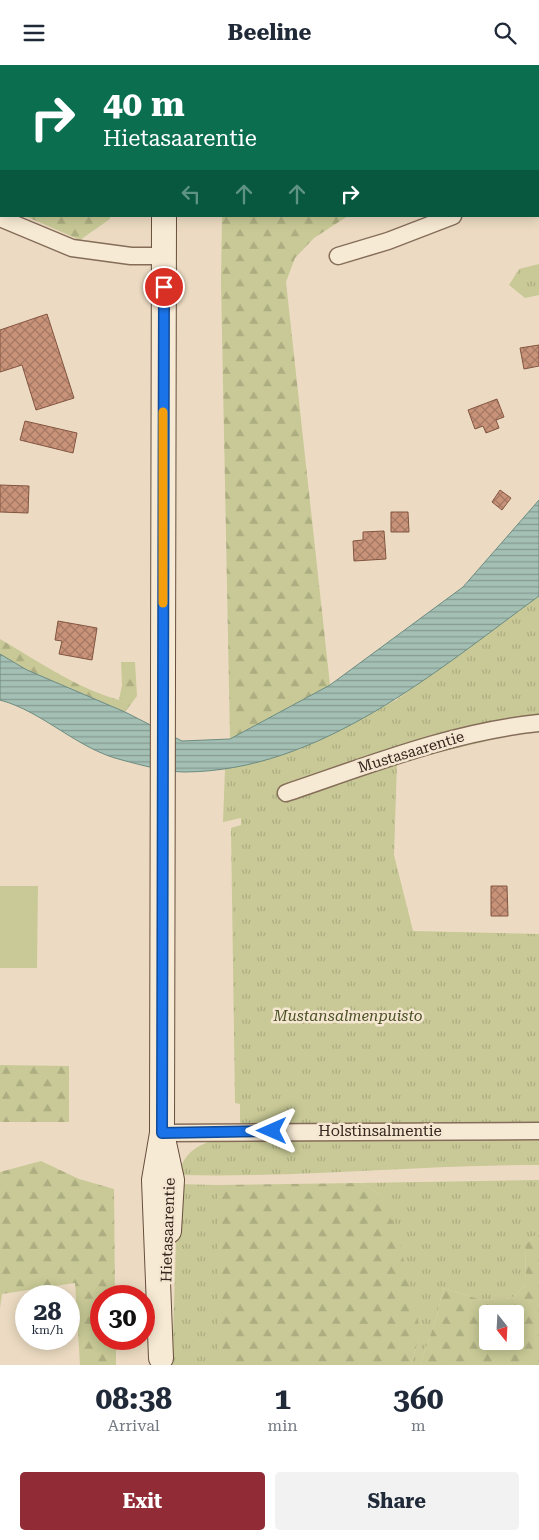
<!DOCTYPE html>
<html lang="en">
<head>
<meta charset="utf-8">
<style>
  body { margin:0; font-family:"Roboto Serif",serif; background:#f2f2f3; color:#1f2937; height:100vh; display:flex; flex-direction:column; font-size:19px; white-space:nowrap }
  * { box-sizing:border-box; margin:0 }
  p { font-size:16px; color:#747a83 }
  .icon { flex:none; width:28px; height:28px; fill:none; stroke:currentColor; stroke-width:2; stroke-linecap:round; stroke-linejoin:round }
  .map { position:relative; height:1300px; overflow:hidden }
  .panel { display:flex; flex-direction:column; background:#fff; flex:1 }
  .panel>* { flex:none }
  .top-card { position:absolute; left:0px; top:0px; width:540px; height:152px; box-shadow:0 2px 12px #0003; background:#0b6e4f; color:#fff; overflow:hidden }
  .needle { width:32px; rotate:162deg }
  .buttons { position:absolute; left:479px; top:1240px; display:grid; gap:10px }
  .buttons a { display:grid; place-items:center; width:45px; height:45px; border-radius:5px; background:#fff; box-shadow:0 2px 12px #0003; font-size:25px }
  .speed { position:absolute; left:15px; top:1220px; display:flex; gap:10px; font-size:25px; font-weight:700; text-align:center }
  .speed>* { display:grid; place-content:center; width:65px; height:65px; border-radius:50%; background:#fff; box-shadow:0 2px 12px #0003; line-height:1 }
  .speed small { font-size:12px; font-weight:400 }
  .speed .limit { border:8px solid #d22; background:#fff; color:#111 }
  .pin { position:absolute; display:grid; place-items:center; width:42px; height:42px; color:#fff; margin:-21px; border:2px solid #fff; border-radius:50%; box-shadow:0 1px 5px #0007 }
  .me { position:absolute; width:55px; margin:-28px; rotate:270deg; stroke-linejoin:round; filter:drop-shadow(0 0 4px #0008) }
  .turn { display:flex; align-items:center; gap:18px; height:105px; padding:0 20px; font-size:22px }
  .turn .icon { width:65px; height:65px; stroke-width:2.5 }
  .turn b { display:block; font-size:35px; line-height:42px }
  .lanes { display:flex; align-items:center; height:48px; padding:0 20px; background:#0003; justify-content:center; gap:25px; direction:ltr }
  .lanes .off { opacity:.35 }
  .eta { display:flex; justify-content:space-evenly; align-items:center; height:85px; text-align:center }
  .eta b { font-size:30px; font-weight:700; line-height:35px }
  .cta { display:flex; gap:10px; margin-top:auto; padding:10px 20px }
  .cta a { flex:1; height:58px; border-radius:5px; background:#912c37; color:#fff; font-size:20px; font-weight:700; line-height:58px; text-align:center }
  .cta a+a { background:#f2f2f3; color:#1f2937 }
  header { display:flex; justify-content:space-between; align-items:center; height:65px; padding:0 20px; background:#fff; font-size:22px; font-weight:700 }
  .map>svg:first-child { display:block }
  .grass { fill:url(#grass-tufts) }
  .forest { fill:url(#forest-firs); fill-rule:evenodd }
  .garden { fill:#c8c996 }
  .water { fill:url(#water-rules); stroke:#6c8c81 }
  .building { fill:url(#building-cross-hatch); stroke:#835541 }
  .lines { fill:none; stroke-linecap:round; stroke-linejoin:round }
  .street-casing { stroke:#856d5a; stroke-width:19 }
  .secondary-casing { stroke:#674e3d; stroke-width:26 }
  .street { stroke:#f7ead4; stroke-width:16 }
  .secondary { stroke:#f7ead4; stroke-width:24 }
  .route-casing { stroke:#114b97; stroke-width:12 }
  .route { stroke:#1a73e8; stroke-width:9 }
  .slow { stroke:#f59e0b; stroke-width:9 }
  .labels { text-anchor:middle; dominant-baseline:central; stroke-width:5; stroke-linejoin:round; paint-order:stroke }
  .street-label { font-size:15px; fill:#35271e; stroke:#f4e6d1 }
  .park-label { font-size:15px; font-style:italic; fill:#4a5125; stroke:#f4e6d1 }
</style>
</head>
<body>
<header><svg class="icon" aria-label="menu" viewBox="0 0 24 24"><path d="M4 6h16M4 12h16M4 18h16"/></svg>Beeline<svg class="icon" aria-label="search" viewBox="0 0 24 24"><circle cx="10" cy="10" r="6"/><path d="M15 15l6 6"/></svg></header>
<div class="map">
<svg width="539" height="1300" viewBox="0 0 539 1300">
  <defs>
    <pattern id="grass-tufts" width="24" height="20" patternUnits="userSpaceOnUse" patternTransform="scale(1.25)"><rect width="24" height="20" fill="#c8c996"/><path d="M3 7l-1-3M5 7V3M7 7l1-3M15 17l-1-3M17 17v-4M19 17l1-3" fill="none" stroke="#acad81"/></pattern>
    <pattern id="forest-firs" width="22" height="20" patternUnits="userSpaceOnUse" patternTransform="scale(1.25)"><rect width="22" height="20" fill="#c8c996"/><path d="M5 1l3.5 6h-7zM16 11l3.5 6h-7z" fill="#acad81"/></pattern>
    <pattern id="water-rules" width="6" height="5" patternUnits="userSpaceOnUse" patternTransform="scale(1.25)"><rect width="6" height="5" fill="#a4bfb4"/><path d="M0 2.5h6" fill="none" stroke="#869b92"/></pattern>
    <pattern id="building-cross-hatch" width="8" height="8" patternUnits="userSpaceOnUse" patternTransform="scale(1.25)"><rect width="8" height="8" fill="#c99379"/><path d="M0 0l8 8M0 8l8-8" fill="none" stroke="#a47863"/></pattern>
  </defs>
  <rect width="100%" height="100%" fill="#ecdbc2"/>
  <path class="grass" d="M539,199V230L525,233L509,220L519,204Z
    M539,531V664L397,697L394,790L413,866L539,869V1058H240V1039L235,1038L231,763L241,760V753L223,757L225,704L300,684L396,635Z
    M219,1074H539V1100C419,1100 299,1113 179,1110C182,1088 200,1078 219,1074Z
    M539,1115V1168L525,1179L526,1219L512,1233L482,1235L443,1223L437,1251L420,1300H411L419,1273L378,1128L360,1118Z
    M178,1119L217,1120V1300H172Z"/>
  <path class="forest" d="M0,0H111L1,1V141Z
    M25,151H110V154L80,175Z
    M222,151H348L314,173L295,193L286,217L330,620L230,674L221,217Z
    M0,574C38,596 76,623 119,635L122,620L121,597H135L137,631L125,647L27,605L0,589Z
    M0,1000L69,1001V1057H0Z
    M41,1096L79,1114L114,1124L115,1231H101V1274H116V1300H80L75,1218L2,1229L0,1243V1107Z
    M360,1118L378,1128L396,1164L418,1253L419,1273L411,1300H217V1120Z
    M539,1168V1300H420L437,1251L443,1223L482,1235L512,1233L526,1219L525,1179ZM488,1249H515V1276H488Z"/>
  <path class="garden" d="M0,821H38L37,903H0Z"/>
  <path class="water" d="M539,435V531C435,607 320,706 185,707C166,707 141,700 122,695C77,684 44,647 0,635V589L27,605L125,647L182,676L230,674L330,620L463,522Z"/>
  <path class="building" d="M47,249L74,333L36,345L22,300L0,307V265Z
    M539,280V301L524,304L520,283Z
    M497,334L504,352L496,355L499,363L486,368L483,361L475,364L468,345Z
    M25,356L77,368L73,388L20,375Z
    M0,420L29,421L28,448L0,447Z
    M500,425L511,433L502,445L492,437Z
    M391,447H408L409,467H391Z
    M384,466L386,494L354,496L353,476L363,475V467Z
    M58,556L97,563L92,595L59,589L62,576L55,575Z
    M491,821H507L508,851H491Z"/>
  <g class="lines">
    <g class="street-casing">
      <path id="street" d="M0,153L72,183L131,191H163
        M338,191L388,176L453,151
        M286,728C369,700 451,667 539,658
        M162,1068L539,1066"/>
    </g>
    <g class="secondary-casing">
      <path id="secondary" d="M165,1V0
        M164,1078L172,1115L169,1166
        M161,1293L154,1115L162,1068L164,151"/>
    </g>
    <use href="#street" class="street"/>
    <use href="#secondary" class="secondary"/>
  </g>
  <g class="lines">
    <g class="route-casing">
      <path id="route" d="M164,222L162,1068L272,1066"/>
    </g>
    <use href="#route" class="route"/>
    <path class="slow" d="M163,538V347"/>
  </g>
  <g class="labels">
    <g class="street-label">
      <text transform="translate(411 687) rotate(-17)">Mustasaarentie</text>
      <text x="380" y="1066">Holstinsalmentie</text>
      <text transform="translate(168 1165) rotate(-88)">Hietasaarentie</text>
    </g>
    <g class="park-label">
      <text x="348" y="951">Mustansalmenpuisto</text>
    </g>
  </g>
</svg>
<div class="buttons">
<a><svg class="needle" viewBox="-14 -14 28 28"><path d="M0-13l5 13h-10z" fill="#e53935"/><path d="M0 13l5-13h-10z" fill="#747a83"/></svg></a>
</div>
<div class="speed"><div>28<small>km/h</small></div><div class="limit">30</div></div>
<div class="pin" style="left:164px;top:222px;background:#d93025"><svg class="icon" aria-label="arrive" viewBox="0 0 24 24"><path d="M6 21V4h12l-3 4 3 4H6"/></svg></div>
<svg class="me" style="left:272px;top:1066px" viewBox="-20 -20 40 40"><path d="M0-17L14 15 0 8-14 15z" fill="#1a73e8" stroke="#fff" stroke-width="4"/></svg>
<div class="top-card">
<div class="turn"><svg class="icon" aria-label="right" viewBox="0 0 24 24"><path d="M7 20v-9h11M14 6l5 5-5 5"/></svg><div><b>40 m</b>Hietasaarentie</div></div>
<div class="lanes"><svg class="icon off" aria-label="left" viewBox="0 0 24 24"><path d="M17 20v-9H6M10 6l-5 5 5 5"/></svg><svg class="icon off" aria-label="ahead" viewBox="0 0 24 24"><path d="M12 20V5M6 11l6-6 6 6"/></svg><svg class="icon off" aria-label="ahead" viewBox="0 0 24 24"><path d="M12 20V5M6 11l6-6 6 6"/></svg><svg class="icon" aria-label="right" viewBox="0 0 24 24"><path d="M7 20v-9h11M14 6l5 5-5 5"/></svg></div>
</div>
</div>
<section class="panel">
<div class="eta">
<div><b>08:38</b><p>Arrival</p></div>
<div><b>1</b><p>min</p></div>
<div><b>360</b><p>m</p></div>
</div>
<div class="cta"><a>Exit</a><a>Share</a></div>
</section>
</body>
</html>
